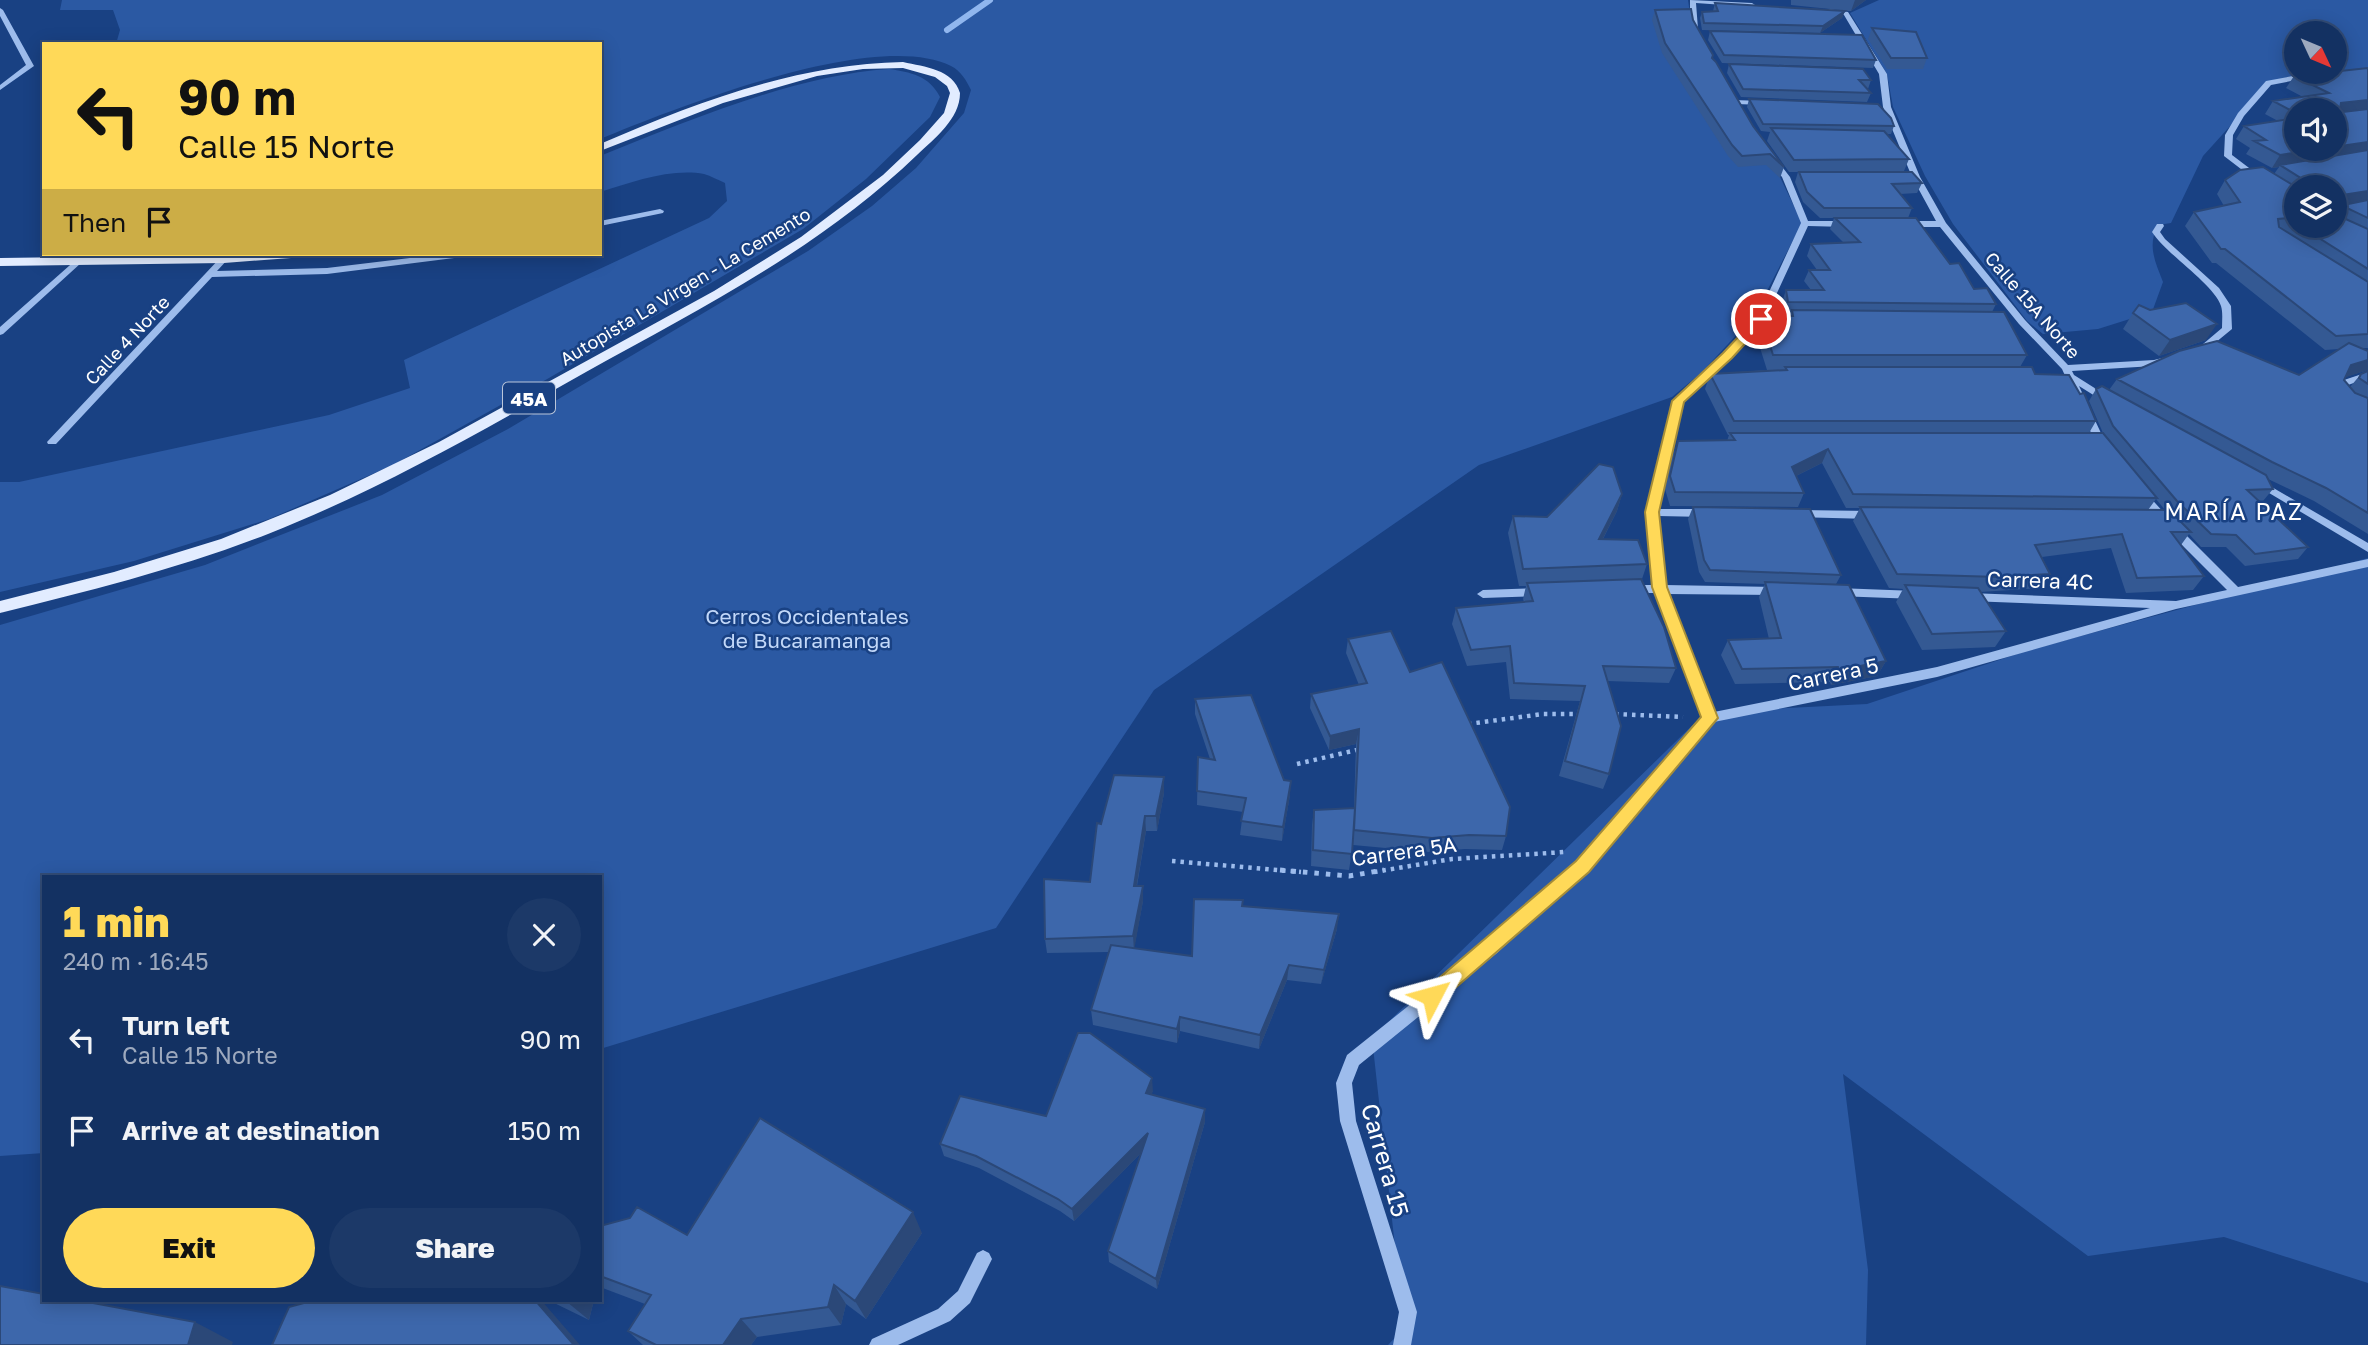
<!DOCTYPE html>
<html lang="en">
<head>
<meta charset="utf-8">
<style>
  body { margin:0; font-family:"Golos Text",sans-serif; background:#1c3968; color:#f1f3f6; height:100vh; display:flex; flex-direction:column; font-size:26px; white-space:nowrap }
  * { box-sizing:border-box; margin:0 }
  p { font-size:23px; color:#9da9be }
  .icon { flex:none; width:38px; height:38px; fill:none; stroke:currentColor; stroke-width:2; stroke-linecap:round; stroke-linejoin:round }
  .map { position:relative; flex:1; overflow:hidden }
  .panel { position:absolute; left:42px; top:875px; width:560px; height:427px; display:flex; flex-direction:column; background:#133162; border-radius:0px; box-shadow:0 4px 18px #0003,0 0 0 2px #324c77 }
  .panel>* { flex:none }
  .guide { position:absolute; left:42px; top:42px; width:560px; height:214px; border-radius:0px; box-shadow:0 4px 18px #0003,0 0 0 2px #324c77; background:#ffd958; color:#111; overflow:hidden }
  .needle { width:46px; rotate:134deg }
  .buttons { position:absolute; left:2284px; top:21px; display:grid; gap:14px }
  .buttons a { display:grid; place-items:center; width:63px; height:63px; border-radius:50%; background:#133162; box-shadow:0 4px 18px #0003,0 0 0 2px #324c77; font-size:35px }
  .pin { position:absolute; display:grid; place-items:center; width:60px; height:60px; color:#fff; margin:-30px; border:4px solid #fff; border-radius:50%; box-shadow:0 2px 7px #0007 }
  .me { position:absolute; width:77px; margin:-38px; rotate:51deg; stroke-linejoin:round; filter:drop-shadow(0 0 5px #0008) }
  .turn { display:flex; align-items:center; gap:24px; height:147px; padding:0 21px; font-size:32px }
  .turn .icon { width:91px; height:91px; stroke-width:2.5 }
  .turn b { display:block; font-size:49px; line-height:60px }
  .then { display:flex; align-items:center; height:66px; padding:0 21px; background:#0003; gap:14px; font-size:26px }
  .round { display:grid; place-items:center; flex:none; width:74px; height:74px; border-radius:37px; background:#1c3968 }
  .overview { display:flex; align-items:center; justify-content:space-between; height:119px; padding:0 21px }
  h1 { font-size:42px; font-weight:800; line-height:52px; color:#ffd958 }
  .cta { display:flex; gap:14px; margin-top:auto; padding:14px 21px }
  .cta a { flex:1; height:80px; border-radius:42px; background:#ffd958; color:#111; font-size:28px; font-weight:800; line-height:80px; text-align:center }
  .cta a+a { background:#1c3968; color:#f1f3f6 }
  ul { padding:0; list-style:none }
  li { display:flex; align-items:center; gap:21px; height:91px; padding:0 21px }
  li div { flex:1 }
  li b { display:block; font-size:26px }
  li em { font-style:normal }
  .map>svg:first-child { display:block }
  .green { fill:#2b59a3; fill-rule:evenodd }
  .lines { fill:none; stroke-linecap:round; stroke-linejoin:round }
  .stream { stroke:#90b6ee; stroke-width:6 }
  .path-far1 { stroke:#9dbcec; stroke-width:4.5; stroke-dasharray:3.5 5; stroke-linecap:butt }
  .path { stroke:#9dbcec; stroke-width:5; stroke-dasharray:4.5 7; stroke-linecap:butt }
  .minor { fill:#9dbcec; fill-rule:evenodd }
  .major { fill:#e2ecff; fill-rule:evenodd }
  .wall { fill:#345993; fill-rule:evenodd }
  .shaded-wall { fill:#2b4878 }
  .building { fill:#3d67ab; stroke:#2b4878; stroke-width:2 }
  .route { fill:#ffd958; stroke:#a68d39; stroke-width:2 }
  .labels { text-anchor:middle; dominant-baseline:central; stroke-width:5; stroke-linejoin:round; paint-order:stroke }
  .far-street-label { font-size:18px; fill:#fff; stroke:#194183 }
  .shield { fill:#194183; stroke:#bac6da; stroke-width:2 }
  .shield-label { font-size:19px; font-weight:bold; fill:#fff }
  .street-label { font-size:21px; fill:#fff; stroke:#194183 }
  .park-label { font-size:21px; fill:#c2d8f9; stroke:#194183 }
  .neighbourhood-label { font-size:23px; letter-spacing:2px; fill:#fff; stroke:#194183 }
  .near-street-label { font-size:24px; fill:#fff; stroke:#194183 }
</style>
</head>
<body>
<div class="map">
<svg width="2368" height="1345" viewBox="0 0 2368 1345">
  <rect width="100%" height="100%" fill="#194183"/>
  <path class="green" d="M62,0H1688L1693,34L1780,177L1802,223L1754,316L1702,372L1672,397L1479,465L1154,690L996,928L600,1049V877H44V1153L0,1156V625L205,565L382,495L508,429L808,251L872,206L916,168L964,113L971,90C966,80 961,71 951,66C876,28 675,108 600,139V44H116L120,30L113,10H60Z
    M1879,0H2368V73L2269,83L2203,156L2171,223L2158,225C2147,246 2155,261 2163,282L2152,312L2098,329L2043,334L2027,321L1953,224L1925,176L1893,107L1887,74L1850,13ZM2296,33H2334V72H2296Z
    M889,69C910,72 930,76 940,97L930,117L866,179L803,229L549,378L393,465L269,519L134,561L0,592V482H19L329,415L410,388L404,360L709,218L727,201L725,183C718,180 711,176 704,174C671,168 632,182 600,192V156C688,121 795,75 889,69Z
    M2368,558V1283L2224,1237L2088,1256L1843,1074L1868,1270L1866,1345H1388L1404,1328L1372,1038L1706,712L1867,704L2026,651Z"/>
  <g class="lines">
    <path class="stream" d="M947,30L990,0"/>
    <path class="path-far1" d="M1615,714L1683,717
      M1468,724L1543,714H1581
      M1297,764L1361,749
      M1172,861L1301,872
      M1374,872L1452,859L1565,852"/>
    <path class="path" d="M1280,870L1349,876L1384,870"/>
    <path class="minor" d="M1690,0L1752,3L1755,5L1752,7L1696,3L1698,29L1702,38L1699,40C1689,31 1690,13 1690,0Z
      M0,8L3,10L34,66L0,90V85L26,65L0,16Z
      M1829,9L1848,12L1887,74L1891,107L1920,177L1946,223L2025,320L2068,365L2154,360L2166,357L2171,360L2154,366L2072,371L2074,375L2112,399L2107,402L2103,401L2079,386L2107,446L2106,448H2098L2097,446L2062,369L2019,324L1940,227H1904L1900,224L1904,221H1936L1912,177L1883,107L1879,74L1844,15L1827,12L1826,11Z
      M2309,73H2312V77L2271,85L2244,116L2233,135L2232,155L2261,177L2254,179L2224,156L2225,135L2238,113L2266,81Z
      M1733,100L1764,101L1768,103L1764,105L1736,104L1732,102Z
      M1770,159H1776L1790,177L1808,221H1847L1851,224L1847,227L1808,226L1764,321L1731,358L1683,402L1658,509H1706L1711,513L1706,517L1658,516L1665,585L1776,587L1782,591L1776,595L1667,594L1714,712L1937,667L2150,608L1969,601L1963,597L1969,593L2176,601L2227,590L2158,521L2137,495L2142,492L2146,493L2166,515L2238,587L2368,559V567L2176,609L1937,677L1714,722L1587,871L1497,953L1359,1065L1352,1083L1356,1121L1417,1312L1411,1345H1393L1399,1312L1340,1121L1336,1083L1347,1055L1487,943L1577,863L1703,717L1656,593H1630L1624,589L1630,585H1653L1647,512L1673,401L1725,354L1757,318L1801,223L1782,177L1769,161Z
      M660,209L664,211L663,213L600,226V221Z
      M2157,224H2163L2164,226L2160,232L2165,239L2219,288L2231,306L2232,329L2204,352H2198L2196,350L2222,328C2222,321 2223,312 2221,306C2214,284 2167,255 2152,232Z
      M443,254H466L462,257L327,274L212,277L56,444H48L47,442L221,257L228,259L217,271L327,268Z
      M78,258L81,259V263L3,334L0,335V327Z
      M2368,372V378L2348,385L2345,392L2353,400L2368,407V414L2345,404L2335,392L2341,381Z
      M2258,479L2368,543V552L2254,484L2253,482Z
      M1798,510L1871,511L1876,515L1871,519L1794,517L1793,514L1794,511Z
      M1538,588L1544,592L1538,596L1483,598L1477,594L1483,590Z
      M1837,588L1916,591L1922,595L1916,599L1837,596L1831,592Z
      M983,1250L989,1253L992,1259L970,1303L950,1321L898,1345H869L872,1339L938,1309L958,1291L977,1253Z"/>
    <path class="major" d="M903,62C925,67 953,69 960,93C960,119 934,139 917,155C820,248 702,308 586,372C482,431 379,490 268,534C181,568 90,591 0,613V601L114,572L221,539L330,495L439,442L714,291L801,237L883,175L920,140L944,113L950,93L947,86L935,77L903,68L863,69L817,76L723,103L600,151V144C697,102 797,64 903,62Z
      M297,254L291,258L224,263L0,266V258Z"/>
  </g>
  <path class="wall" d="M1791,0H1866L1851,11H1845L1842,18L1820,33L1702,30L1700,18L1702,12L1713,11L1715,3L1840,10L1791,5Z
    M1655,10L1693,20L1712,58L1753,126L1784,167L1780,178L1766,165L1738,167L1728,156L1662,53L1652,20Z
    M1872,28L1927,58L1923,69H1887L1868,39Z
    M1710,31L1876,60L1873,68L1722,63L1708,40Z
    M1729,64L1871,80L1868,89H1867L1871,93L1867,102L1741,97L1727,73Z
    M2368,68V348H2361L2368,370L2345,377L2344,380L2350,387L2361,374L2368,371V534L2314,501L2268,479L2273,489L2263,501H2260L2308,547L2298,559L2245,566L2226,547H2201L2189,534L2181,545L2204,576L2193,590L2126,593L2111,548L2042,557L2050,574L2040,588L1980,592L2006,631L1995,647L1922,650L1896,602L1903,589L1889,588L1853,521L1860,508H1846L1822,463L1796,476L1804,493L1798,507L1670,506L1665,489L1673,455L1678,441H1727L1729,435H1728L1705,389L1710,374L1767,370L1756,335L1762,320L1789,316L1790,314H1784L1782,302L1786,290H1811L1804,281L1809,270H1817L1807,256L1811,244L1844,243L1830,229L1834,218H1820L1803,202L1795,182L1798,172H1789L1767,141L1770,132L1761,131L1747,107L1749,99L1894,126L1891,134H1886L1909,159L1904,171L1922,183L1917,193L1900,194L1912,208L1908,218L1974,289L1996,304L1992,312L2027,355L2020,367L2035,374L2096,421L2089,433H2103L2089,401L2096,389L2109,390L2117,379L2299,375L2339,349L2325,350L2216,263H2212L2185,226L2194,212L2224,206L2217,194L2225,180L2274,174L2279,167L2272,168L2246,154L2250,148L2236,139L2244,126L2278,121L2265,114L2273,101L2303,97L2286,88L2294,76ZM2296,110H2334L2296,149ZM2296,187H2334V226H2296ZM2156,499L2165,510H2148Z
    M2133,313L2206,340L2159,356L2123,329Z
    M1622,494L1617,511L1603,539L1647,564L1642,579L1676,668L1669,683L1607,681L1609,774L1603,789L1559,776L1580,701L1510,699L1506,662L1467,666L1452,624L1456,608L1524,602L1523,599L1526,586H1519L1508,533L1513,516L1547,517Z
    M1693,507L1841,575L1836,584L1886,661L1877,676L1831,685L1830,682L1735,684L1721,655L1728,640L1769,639L1759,597L1765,584L1705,582L1699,572L1688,519Z
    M1348,639L1410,672L1506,836L1502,850L1465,849L1429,852L1353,845L1349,870L1311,866L1312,825L1314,810L1354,808L1356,744L1329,750L1310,708L1311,694L1359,685L1346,653Z
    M1195,699L1290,795L1282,841L1240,835L1243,812L1197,805L1198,757L1210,759L1195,714Z
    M1164,777V793L1157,831H1146L1137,886H1143V901L1134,948L1192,956L1242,906L1337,929L1321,984L1287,980L1259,1049L1180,1031L1177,1043L1093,1025L1091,1010L1109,952L1047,953L1045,939L1090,882Z
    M1153,1091L1151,1094L1205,1122L1157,1289L1109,1262L1108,1251L1141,1153L1074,1221L1060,1211L979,1168L944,1156L940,1144Z
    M600,1226L687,1235L922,1233L866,1319L846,1304L841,1325L757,1337L751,1345H643L628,1331L645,1304L600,1287Z
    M548,1300H594L589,1320Z"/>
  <path class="shaded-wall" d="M1855,0H1866L1851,11Z
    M1845,11L1842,18L1820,33L1823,26Z
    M2368,100V111L2334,116L2341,103Z
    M2368,142V153L2280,165L2279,167L2272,168L2280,155L2321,149H2334V147Z
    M2368,191V203L2334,208L2343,195Z
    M2217,324L2206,340L2159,356L2170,340Z
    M2368,360V370L2340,379L2351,365Z
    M1828,449L1822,463L1786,481L1792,467Z
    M1622,494L1617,511L1594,556L1599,539Z
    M1886,661L1877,676L1831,685L1839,670Z
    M1359,729L1356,744L1329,750L1330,736Z
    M1164,777V793L1157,831L1156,816Z
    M1291,781L1290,795L1282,841L1283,827Z
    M1145,816L1146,831L1134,901V886Z
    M1143,886V901L1134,951L1133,936Z
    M1339,914L1337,929L1321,984L1324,970Z
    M1289,965L1287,980L1259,1049L1260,1035Z
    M1180,1017V1031L1177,1043V1029Z
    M1152,1078L1153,1091L1147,1106L1146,1093Z
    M1205,1109V1122L1157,1289L1156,1279Z
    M1148,1133V1146L1074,1221L1072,1209Z
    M913,1212L922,1233L866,1319L855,1301Z
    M834,1285L846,1304L841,1325L828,1307Z
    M535,1300H541L580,1345H574Z
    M568,1300H594L589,1320L567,1302Z
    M741,1319L757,1337L751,1345H723Z
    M195,1322L233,1342L232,1345H188Z"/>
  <path class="building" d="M1715,3L1845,11L1823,26L1704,23L1702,12L1718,11Z
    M1691,9L1693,20L1713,55L1712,58L1716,62L1753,126L1784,167L1770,154L1742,156L1732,145L1665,43L1655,10Z
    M1872,28L1916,32L1927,58H1891Z
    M1710,31L1862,35L1876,60L1724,55Z
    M1729,64L1863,69L1871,80H1859L1871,93L1743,89Z
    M2368,68V100L2341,103L2340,109L2343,112L2368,109V142L2334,147V110H2306V109L2290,110L2273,101L2329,93L2294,76Z
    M1749,99L1878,104L1891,118L1894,126L1763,124Z
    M2296,118V149H2321L2280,155L2254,141L2266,140L2244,126Z
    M1771,128L1884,131L1909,159L1794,160Z
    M2368,150V191L2343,195L2341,202L2344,205L2368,200V218L2345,207L2339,216L2368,229V269L2300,226H2334V187H2306L2307,182L2280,165Z
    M2263,167L2296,187V223L2288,218L2278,219L2279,227L2368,282V334L2336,336L2225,249H2221L2194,212L2240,202L2225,180L2240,170Z
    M1799,172H1912L1922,183L1892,184L1912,208H1824L1807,192Z
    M1835,218H1916L1950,264L1959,263L1974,289L1987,288L1996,304L1788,302L1786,290H1824L1809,270H1830L1811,244L1860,242Z
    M2186,303L2217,324L2170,340L2133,313L2139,305L2150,310Z
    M1792,310L2004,312L2027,355H1773L1762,320L1765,316H1793Z
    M2217,341L2299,375L2349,343L2368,351V360L2351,365L2344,380L2355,393L2368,398V513L2326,488L2272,462L2117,379L2179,351Z
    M1785,367H2032L2035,374L2069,375L2080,394L2084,393L2096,421H1734L1710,374L1787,370Z
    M2368,371V384L2359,378L2361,374Z
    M2102,386L2266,475L2273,489L2247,490L2308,547L2255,554L2236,535L2211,534L2177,501L2113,426L2096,389Z
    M1730,433H2103L2157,498L1853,494L1828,449L1792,467L1804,493L1675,492L1670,476L1678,441L1735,440Z
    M1599,464L1613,467L1622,494L1599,539L1638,540L1647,564L1523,569L1513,516L1547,517Z
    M1693,507L1810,509L1841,575L1710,570L1704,560Z
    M1860,507L2169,510L2191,532H2171L2204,576L2137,578L2122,534L2035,545L2050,574L1999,577L1897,574Z
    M1641,579L1664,627L1676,668L1603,666L1621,726L1609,774L1565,761L1585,686L1514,683L1510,646L1471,650L1456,608L1533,601L1527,583Z
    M1765,582L1849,585L1886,661L1839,670L1838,667L1742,669L1728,640L1781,638Z
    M1905,585L1978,588L2006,631L1932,634Z
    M1391,631L1410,672L1442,662L1510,807L1506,836L1469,835L1432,838L1354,830L1359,729L1330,736L1311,694L1367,683L1348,639Z
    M1251,695L1284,780L1291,781L1283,827L1241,821L1246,798L1197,791L1198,757L1215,760L1195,699Z
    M1114,775L1164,777L1156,816H1145L1134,886H1143L1133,936L1045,939L1044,879L1090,882L1097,823L1101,824Z
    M1355,808L1352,854L1313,850L1314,810Z
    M1194,899L1243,900L1242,906L1339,914L1324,970L1289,965L1260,1035L1180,1017L1177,1029L1091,1010L1111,945L1192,956Z
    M1078,1033H1090L1152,1078L1146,1093L1205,1109L1156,1279L1108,1251L1148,1133L1072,1209L1058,1199L976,1156L940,1144L960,1096L1046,1116Z
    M760,1118L913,1212L855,1301L834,1285L828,1307L741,1319L723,1345H656L628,1331L651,1295L600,1276V1226L630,1218L637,1207L687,1235Z
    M0,1286L44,1294V1300H77L195,1322L188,1345H0Z
    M315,1300H535L574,1345H272L289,1307Z"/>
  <path class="route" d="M1761,316L1765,317V322L1732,358L1684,402L1659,512L1667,587L1718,718L1589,872L1439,1002L1432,1005L1425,1002L1422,996L1425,990L1576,861L1701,717L1652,587L1645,512L1672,401L1723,353L1757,317Z"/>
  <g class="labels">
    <g class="far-street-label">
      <text transform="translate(685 286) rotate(-31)">Autopista La Virgen - La Cemento</text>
      <text transform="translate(2033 305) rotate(49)">Calle 15A Norte</text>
      <text transform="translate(127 340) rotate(-47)">Calle 4 Norte</text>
    </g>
    <rect class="shield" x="503" y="382.5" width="52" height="31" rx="5"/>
    <g class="shield-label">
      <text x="529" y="398">45A</text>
    </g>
    <g class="street-label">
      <text transform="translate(2040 580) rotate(2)">Carrera 4C</text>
      <text transform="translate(1833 674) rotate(-12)">Carrera 5</text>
      <text transform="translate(1404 851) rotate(-8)">Carrera 5A</text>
    </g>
    <g class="park-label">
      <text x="807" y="616">Cerros Occidentales<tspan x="807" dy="24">de Bucaramanga</tspan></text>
    </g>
    <g class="neighbourhood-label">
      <text x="2234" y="511">MARÍA PAZ</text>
    </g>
    <g class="near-street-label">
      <text transform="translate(1386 1160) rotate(74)">Carrera 15</text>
    </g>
  </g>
</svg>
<div class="buttons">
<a><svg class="needle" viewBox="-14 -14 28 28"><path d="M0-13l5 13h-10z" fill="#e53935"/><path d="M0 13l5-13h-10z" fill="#9da9be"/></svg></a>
<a><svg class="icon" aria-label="sound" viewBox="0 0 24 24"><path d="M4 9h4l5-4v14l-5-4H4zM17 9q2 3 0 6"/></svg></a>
<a><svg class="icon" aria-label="layers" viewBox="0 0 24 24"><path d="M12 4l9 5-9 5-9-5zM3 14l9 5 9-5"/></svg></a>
</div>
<div class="pin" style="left:1761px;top:319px;background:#d93025"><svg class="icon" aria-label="arrive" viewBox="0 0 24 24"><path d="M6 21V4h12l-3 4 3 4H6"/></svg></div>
<svg class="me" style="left:1432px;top:996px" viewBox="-20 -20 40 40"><path d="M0-17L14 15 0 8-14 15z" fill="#ffd958" stroke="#fff" stroke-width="4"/></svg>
<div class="guide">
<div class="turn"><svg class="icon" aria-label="left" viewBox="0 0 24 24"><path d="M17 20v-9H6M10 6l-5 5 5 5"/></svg><div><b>90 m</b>Calle 15 Norte</div></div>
<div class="then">Then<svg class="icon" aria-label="arrive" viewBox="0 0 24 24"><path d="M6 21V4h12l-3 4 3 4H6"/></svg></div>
</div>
<section class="panel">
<div class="overview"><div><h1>1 min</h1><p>240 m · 16:45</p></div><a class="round"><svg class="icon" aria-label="close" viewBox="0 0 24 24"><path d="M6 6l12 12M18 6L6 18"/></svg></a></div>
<ul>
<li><svg class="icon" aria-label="left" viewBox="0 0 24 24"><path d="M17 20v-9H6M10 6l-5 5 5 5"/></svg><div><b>Turn left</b><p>Calle 15 Norte</p></div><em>90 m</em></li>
<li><svg class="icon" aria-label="arrive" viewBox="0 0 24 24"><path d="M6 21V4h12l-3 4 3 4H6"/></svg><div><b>Arrive at destination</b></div><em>150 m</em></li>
</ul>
<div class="cta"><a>Exit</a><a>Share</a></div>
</section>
</div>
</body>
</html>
